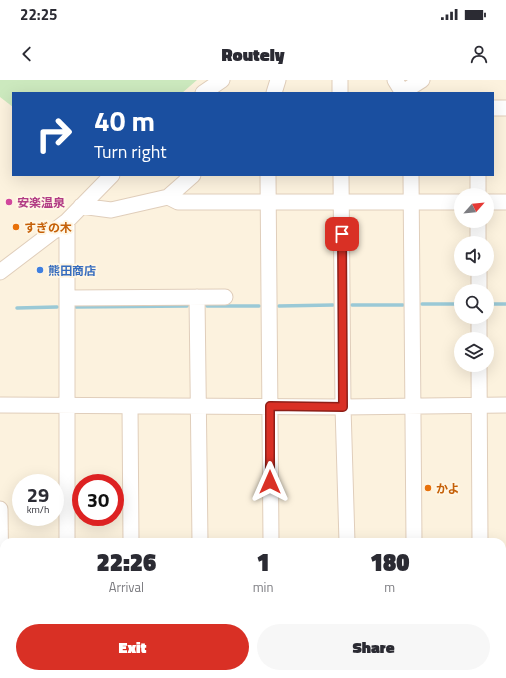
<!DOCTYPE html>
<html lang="en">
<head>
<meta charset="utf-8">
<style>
  body { margin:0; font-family:"Titillium Web","Noto Sans JP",sans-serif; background:#f7f7f7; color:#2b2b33; height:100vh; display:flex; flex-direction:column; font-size:15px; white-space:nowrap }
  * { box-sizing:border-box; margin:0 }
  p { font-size:13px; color:#7c7c81 }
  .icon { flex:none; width:22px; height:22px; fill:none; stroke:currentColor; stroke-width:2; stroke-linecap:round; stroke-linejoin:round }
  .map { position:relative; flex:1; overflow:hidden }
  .details { position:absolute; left:0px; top:458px; width:506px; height:140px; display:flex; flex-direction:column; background:#fff; border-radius:12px 12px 0 0; box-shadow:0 4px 16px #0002 }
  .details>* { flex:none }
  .hud { position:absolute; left:12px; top:12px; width:482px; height:84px; border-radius:0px; box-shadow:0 4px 16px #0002; background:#1a4fa0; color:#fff; overflow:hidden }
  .needle { width:26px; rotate:63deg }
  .controls { position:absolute; left:454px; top:108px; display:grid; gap:8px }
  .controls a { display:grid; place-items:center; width:40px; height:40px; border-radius:50%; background:#fff; box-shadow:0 4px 16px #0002; font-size:20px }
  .speed { position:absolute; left:12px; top:394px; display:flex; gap:8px; font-size:20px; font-weight:700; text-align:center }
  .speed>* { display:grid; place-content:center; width:52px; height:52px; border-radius:50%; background:#fff; box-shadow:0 4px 16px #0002; line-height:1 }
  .speed small { font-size:10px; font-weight:400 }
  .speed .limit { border:6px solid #d22; background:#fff; color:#111 }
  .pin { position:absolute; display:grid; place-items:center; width:34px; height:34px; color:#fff; margin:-17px; border-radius:8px; box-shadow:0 2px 6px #0006 }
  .me { position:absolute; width:44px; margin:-22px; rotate:0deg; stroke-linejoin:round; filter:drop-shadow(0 0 3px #0008) }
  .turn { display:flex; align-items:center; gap:14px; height:84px; padding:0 16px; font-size:18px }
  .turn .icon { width:52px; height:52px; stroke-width:2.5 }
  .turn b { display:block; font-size:28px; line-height:34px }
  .eta { display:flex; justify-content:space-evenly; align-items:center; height:68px; text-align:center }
  .eta b { font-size:24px; font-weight:800; line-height:28px }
  .button { display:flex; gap:8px; margin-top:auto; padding:8px 16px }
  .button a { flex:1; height:46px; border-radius:24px; background:#d93025; color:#fff; font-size:16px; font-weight:800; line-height:46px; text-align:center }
  .button a+a { background:#f7f7f7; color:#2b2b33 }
  .status { display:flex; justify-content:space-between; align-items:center; height:28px; padding:0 20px; background:#fff; direction:ltr }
  .status svg { height:11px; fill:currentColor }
  header { display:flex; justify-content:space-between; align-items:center; height:52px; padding:0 16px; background:#fff; font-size:18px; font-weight:800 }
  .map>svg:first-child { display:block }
  .green { fill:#cce9be }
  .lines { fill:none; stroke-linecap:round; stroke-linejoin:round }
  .stream { stroke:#9ac9d6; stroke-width:3.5 }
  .minor-casing { stroke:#e0cebb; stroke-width:17 }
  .minor { stroke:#fff; stroke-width:15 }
  .route-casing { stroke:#8d1f18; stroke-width:10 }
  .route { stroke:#d93025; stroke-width:7 }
  .hotel-dot { fill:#d1479c; stroke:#fff6e4; stroke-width:1.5 }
  .food-dot { fill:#e8710a; stroke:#fff6e4; stroke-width:1.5 }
  .shop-dot { fill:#3f7fe0; stroke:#fff6e4; stroke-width:1.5 }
  .labels { text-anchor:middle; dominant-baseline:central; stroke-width:4; stroke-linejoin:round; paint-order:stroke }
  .hotel-label { font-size:12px; font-weight:bold; fill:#b23c85; stroke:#fff6e4; text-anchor:start }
  .food-label { font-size:12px; font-weight:bold; fill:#c56008; stroke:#fff6e4; text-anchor:start }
  .shop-label { font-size:12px; font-weight:bold; fill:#366cbe; stroke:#fff6e4; text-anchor:start }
</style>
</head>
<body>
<div class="status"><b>22:25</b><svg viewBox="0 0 49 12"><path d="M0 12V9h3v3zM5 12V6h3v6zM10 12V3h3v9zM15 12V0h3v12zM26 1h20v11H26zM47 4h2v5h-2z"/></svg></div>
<header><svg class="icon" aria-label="back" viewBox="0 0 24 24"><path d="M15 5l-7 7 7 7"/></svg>Routely<svg class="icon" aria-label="person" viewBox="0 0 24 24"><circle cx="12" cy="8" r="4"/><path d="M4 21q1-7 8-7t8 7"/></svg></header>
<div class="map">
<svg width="506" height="598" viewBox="0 0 506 598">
  <rect width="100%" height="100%" fill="#fcf2de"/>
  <path class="green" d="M0,0H197L182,13H13V27L0,17Z"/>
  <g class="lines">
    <path class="stream" d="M422,224H461
      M488,224H506
      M352,225H403
      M207,226H259
      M279,226L333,225
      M76,227L187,226
      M17,228L57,227"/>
    <g class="minor-casing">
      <path id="minor" d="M340,0V13
        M395,0L403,13
        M403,12L422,0
        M203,13L222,0
        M274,13L278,0
        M493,28H506
        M268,95L271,462
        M341,95L343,327L347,462
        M411,95L414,462
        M478,95V115
        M168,117L178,122H461
        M487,122H506
        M81,126L111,130L168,117L193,95
        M478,141V163
        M479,189V211
        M0,192L67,141L112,95
        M197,217L200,462
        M67,218L225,217
        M479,237V259
        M479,285L480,462
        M0,325L343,327L506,325
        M130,326L131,462
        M0,429L2,598
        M67,462V141
        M502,530H506
        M68,594V598
        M133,594V598
        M200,594V598
        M272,594V598
        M350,594V598
        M416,594V598
        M480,594V598"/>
    </g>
    <use href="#minor" class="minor"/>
  </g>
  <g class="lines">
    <g class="route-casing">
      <path id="route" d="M270,402V326L343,327L342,154"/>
    </g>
    <use href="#route" class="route"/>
  </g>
  <circle class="hotel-dot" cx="9" cy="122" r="4"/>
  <g class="food-dot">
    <circle cx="16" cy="147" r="4"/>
    <circle cx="428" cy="408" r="4"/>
  </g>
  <circle class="shop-dot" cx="40" cy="190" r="4"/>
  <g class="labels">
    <g class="hotel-label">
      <text x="17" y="122">安楽温泉</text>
    </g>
    <g class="food-label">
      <text x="24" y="147">すぎの木</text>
      <text x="436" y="408">かよ</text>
    </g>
    <g class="shop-label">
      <text x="48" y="190">熊田商店</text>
    </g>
  </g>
</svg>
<div class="controls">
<a><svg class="needle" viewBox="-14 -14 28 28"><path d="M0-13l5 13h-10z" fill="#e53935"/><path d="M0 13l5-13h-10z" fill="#7c7c81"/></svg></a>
<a><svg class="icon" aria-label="sound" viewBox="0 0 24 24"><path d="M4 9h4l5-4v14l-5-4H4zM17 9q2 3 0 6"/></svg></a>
<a><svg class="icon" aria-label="search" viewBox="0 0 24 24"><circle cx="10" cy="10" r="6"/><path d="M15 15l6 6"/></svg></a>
<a><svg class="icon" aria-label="layers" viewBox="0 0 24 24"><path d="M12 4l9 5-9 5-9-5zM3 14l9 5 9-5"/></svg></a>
</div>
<div class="speed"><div>29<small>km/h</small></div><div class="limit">30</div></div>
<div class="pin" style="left:342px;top:154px;background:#d93025"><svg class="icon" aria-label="arrive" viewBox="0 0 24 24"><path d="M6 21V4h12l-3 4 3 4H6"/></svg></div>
<svg class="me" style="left:270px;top:402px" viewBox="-20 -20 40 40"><path d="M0-17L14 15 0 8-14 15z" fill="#d93025" stroke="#fff" stroke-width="4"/></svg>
<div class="hud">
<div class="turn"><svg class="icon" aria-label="right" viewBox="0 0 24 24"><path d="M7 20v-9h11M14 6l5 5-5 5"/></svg><div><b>40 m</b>Turn right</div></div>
</div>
<section class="details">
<div class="eta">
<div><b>22:26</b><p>Arrival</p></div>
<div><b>1</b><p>min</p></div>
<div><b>180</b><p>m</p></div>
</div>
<div class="button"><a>Exit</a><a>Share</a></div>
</section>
</div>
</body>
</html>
